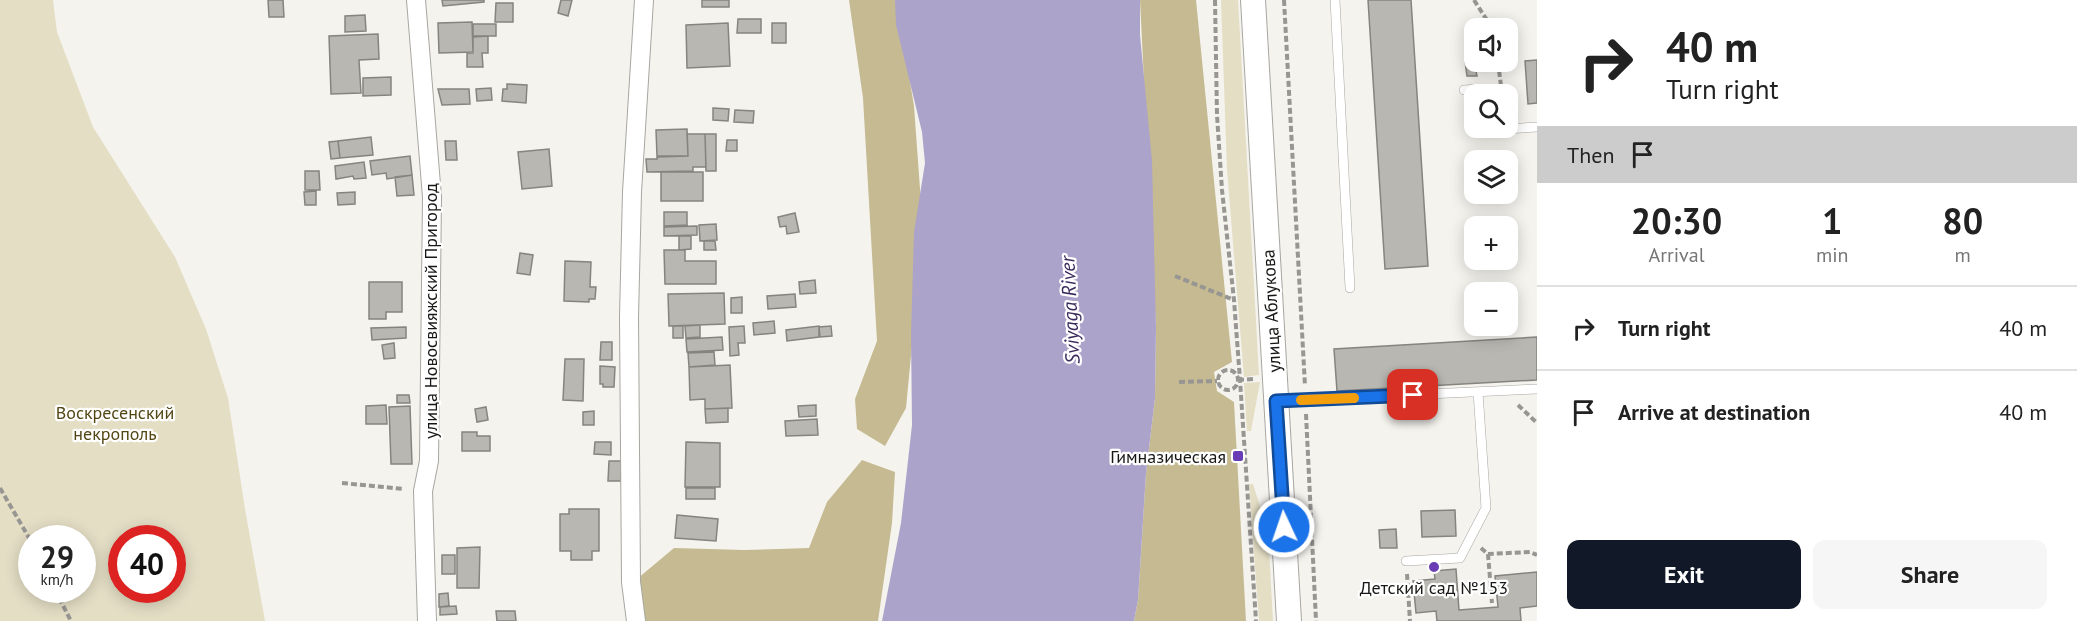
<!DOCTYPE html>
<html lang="en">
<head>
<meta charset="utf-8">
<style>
  body { margin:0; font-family:"PT Sans",sans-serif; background:#f6f6f6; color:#222; height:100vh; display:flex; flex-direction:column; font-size:22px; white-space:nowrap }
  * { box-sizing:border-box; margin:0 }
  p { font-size:20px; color:#767676 }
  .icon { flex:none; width:33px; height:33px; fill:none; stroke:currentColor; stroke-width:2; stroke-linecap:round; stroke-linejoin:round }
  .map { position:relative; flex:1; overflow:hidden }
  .side { display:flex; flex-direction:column; background:#fff; width:540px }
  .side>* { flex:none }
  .top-card { background:#fff; color:#222; overflow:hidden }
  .controls { position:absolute; left:1464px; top:18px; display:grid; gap:12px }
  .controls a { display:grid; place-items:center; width:54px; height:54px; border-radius:12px; background:#fff; box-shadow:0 3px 15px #0003; font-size:30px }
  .speed { position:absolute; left:18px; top:525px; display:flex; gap:12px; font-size:30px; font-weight:700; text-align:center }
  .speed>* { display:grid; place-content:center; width:78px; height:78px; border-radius:50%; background:#fff; box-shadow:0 3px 15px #0003; line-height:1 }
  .speed small { font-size:15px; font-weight:400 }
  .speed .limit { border:9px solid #d22; background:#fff; color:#111 }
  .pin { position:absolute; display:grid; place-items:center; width:51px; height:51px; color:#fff; margin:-26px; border-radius:12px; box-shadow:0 3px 9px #0006 }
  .me { position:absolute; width:66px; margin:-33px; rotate:357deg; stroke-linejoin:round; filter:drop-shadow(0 0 4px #0008) }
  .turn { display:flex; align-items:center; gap:21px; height:126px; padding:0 30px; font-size:27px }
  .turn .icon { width:78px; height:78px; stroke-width:2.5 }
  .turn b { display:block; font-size:42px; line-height:51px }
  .then { display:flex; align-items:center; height:57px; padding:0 30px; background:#0003; gap:12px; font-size:22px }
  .eta { display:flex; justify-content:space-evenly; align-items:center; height:102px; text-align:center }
  .eta b { font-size:36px; font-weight:700; line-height:42px }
  .primary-button { display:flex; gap:12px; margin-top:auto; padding:12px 30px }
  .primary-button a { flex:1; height:69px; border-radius:12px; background:#111827; color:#fff; font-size:24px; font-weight:700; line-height:69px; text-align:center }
  .primary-button a+a { background:#f6f6f6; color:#222 }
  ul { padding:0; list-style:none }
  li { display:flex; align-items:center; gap:18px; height:84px; padding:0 30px; border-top:2px solid #e0e0e0 }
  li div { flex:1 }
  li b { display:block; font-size:22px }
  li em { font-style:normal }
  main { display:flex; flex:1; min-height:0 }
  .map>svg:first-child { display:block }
  .green { fill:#e4dec5; fill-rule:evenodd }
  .forest { fill:#c5ba91 }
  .water { fill:#aca3ca }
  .building { fill:#b8b7b1; stroke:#85847f; stroke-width:1.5 }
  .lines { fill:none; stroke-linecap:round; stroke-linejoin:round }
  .lane-casing { stroke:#a8a6a1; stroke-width:10 }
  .street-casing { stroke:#a8a6a1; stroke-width:20 }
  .secondary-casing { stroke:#a8a6a1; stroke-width:26 }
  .path { stroke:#979692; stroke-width:4; stroke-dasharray:6 3; stroke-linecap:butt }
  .lane { stroke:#fff; stroke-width:9 }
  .street { stroke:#fff; stroke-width:18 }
  .secondary { stroke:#fff; stroke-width:24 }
  .route-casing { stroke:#114b97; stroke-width:15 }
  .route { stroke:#1a73e8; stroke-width:10 }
  .slow { stroke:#f59e0b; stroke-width:10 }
  .poi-dot { fill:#6a3db5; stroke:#fff; stroke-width:2 }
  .labels { text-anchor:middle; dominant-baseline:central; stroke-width:4.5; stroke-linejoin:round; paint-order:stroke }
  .street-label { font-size:18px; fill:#171715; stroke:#fff }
  .park-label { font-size:18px; fill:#534715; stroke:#fff }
  .poi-label { font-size:18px; fill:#171715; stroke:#fff; text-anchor:end }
  .water-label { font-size:20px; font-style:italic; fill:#3b2b5d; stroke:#fff }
</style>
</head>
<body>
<main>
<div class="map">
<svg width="1537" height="621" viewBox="0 0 1537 621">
  <rect width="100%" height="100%" fill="#f5f3ee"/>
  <path class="green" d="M0,0H53L57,32L93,127L175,257L206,329L228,398L245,509L265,621H0ZM32,538H82V590H32ZM122,538H172V590H122Z
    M1221,0H1238L1259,375L1244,377L1227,170Z
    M1260,382L1251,431H1247L1244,383Z
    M1249,484H1253L1268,531L1273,621H1259Z"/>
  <path class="forest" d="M849,0H898V9L914,106L923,230L906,408L885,446L857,429L855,399L877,341L863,98Z
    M1140,0H1196L1232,362L1214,372L1217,391L1234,402L1246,621H1134L1138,600L1146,473L1155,398L1156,327Z
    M862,460L895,472L892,523L878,621H641L637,579L674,548L744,550L809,548L827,502Z"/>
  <path class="water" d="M895,0H1140V35L1152,161L1156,327L1155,398L1146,473L1138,600L1134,621H882L901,523L912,425L911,335L914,232L925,163L922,132L896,25Z"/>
  <path class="building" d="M268,0H283L284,17H269Z
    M442,0H484V2L443,6Z
    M561,0H572L568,16L558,13Z
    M702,0H729V7H702Z
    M1368,0H1411L1428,266L1385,269Z
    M496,3H513V22H495Z
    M365,15L366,31L345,32V16Z
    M738,19H761V33H737Z
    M472,22L473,52L439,53L438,23Z
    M728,23L730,66L687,68L686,25Z
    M772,23H786V43H772Z
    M473,24H496V36H473Z
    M378,34L379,59L359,60L361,93L331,94L329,36Z
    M488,36V53H482L483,67H467V53H473V37Z
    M1474,60L1477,76H1467L1465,61Z
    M1537,60V103L1528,104L1525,61Z
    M391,77V95L363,96V78Z
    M507,84L527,85L526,103L502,101L503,89H507Z
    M491,88L492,100L477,101L476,89Z
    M438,89H469L470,104L442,105Z
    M713,108L729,109L728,121L713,120Z
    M735,110L754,111L753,123L734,122Z
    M687,129L688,156H657L656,130Z
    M687,134H705L706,167H693V171L647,172L646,159H657V157L688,156Z
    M705,134H716V171H706Z
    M371,137L373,155L340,158L338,141Z
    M727,140H737V151H726Z
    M338,141L340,158L331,159L329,142Z
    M445,141H456L457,160H446Z
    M549,149L552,186L522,189L518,152Z
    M410,156L412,175L387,179L386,173L372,175L370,161Z
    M364,162L366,178L354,179L353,176L336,179L335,166Z
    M305,171H319L320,190H305Z
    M661,172H703V201H661Z
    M412,175L414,195L397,196L395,177Z
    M316,191V205H305L304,192Z
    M355,192V204L338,205L337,193Z
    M664,212H687V225L664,226Z
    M795,213L799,232L787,234L786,226L780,227L778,217Z
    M716,224L717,240L700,241L699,225Z
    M697,226V235L664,236V227Z
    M679,236H691V249L679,250Z
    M704,241H715L716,250H704Z
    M664,250H685V261H716V284H665Z
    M520,253L533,255L530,275L517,273Z
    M565,261L591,262L590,287H596L595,299H589V302L564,301Z
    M815,280L816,293L800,294L799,282Z
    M369,282H402V312H386V319H369Z
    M724,293L725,324L669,326L668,294Z
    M795,294L796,307L768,309L767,296Z
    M742,297V313H731V298Z
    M774,321L775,333L754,335L753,323Z
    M700,325V337L686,338L685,326Z
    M673,326H683V338H673Z
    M744,326L745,343H738L739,355L730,356L729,327Z
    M819,326V337L787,341L786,330Z
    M831,326L832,336L820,337L819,327Z
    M406,327V338L372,340L371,328Z
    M722,337L723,350L687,352L686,339Z
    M1537,337V380L1337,391L1334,349Z
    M601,342H612V360H600Z
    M394,343L395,358L384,359L382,345Z
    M714,352L715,365L689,367L688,353Z
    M565,359H584L583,401L563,400Z
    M730,365L732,408L705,409V399L690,400L689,367Z
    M600,366L615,367L614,387H603V384H600Z
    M397,395H409L410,403H397Z
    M386,405L387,424H366V406Z
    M816,405V416L799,417L798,406Z
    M410,406L412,464H391L389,407Z
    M486,407L488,420L477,422L475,409Z
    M728,408V422L706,423L705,409Z
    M594,411V425H583V412Z
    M817,419L818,435L786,436L785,421Z
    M462,432H477V436H490V451H462Z
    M595,442H611V455L594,454Z
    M686,442L720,443V487H685Z
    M609,461H622L621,481H608Z
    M686,488H715V499H686Z
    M569,509H599V551H592V560H571V551H560V514H569Z
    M1455,510L1456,536L1422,537L1421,511Z
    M677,515L718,519L716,541L675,538Z
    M1396,529L1397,548H1380L1379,530Z
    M480,547L479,588H457V548Z
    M442,555H455V574H442Z
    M1456,569L1459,610L1498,607L1495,576L1537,572V606L1520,608L1521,621H1437L1436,611L1416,613L1413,581L1435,579L1434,571Z
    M448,593L449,606L439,607V594Z
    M456,606L457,614L440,615V607Z
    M496,611H515L516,621H497Z"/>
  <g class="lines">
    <g class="lane-casing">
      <path id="lane" d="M1335,0L1350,288
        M1464,90L1479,89L1482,94
        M1505,128L1506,129L1537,127
        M1276,401L1537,389
        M1406,561L1460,558L1486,508L1478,392"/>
    </g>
    <g class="street-casing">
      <path id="street" d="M416,0L432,197L429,461L423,491L427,621
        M636,621L631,582L629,317L632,192L644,0"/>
    </g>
    <g class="secondary-casing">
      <path id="secondary" d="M1253,0L1289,621"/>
    </g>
    <path class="path" d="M1215,0L1217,115L1222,190L1234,300L1240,380L1256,621
      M1284,0L1305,386
      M1474,0L1492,28
      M1498,62L1502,94
      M1175,276L1234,300
      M1218 380a10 10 0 1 1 20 0a10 10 0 1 1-20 0Z
      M1238,380L1253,379
      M1179,382L1217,381
      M1518,405L1537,423
      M1306,414L1316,621
      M342,483L404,489
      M0,488L32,543
      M1481,548L1488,554L1530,552L1537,555
      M1488,554L1492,603
      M1407,574L1410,621
      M55,590L71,621"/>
    <use href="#lane" class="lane"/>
    <use href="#street" class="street"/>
    <use href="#secondary" class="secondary"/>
  </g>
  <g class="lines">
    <g class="route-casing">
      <path id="route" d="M1284,527L1276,401L1413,395"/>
    </g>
    <use href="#route" class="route"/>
    <path class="slow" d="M1301,400L1354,398"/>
  </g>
  <g class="poi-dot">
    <rect x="1232" y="450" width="12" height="12" rx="3"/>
    <circle cx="1434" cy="567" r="6"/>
  </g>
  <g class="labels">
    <g class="street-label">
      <text transform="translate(430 311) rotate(-90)">улица Новосвияжский Пригород</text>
      <text transform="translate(1271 311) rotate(-93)">улица Аблукова</text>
    </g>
    <g class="park-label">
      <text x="115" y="412">Воскресенский<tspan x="115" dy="21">некрополь</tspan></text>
    </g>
    <g class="poi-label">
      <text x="1226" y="456">Гимназическая</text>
      <text x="1434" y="587" text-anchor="middle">Детский сад №153</text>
    </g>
    <g class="water-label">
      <text transform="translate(1070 310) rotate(-93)">Sviyaga River</text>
    </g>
  </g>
</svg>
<div class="controls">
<a><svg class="icon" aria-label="sound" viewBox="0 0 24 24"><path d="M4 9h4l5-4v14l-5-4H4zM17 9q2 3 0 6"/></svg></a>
<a><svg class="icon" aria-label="search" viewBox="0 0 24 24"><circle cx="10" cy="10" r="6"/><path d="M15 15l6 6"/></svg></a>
<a><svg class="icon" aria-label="layers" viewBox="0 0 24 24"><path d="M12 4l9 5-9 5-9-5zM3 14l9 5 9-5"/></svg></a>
<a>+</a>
<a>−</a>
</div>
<div class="speed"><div>29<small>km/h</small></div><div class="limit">40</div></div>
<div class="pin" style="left:1413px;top:395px;background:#d93025"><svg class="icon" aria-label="arrive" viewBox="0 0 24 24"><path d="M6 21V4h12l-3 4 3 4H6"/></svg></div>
<svg class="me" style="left:1284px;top:527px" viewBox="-20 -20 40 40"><circle r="17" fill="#1a73e8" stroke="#fff" stroke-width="3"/><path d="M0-11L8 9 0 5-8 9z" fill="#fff"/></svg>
</div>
<section class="side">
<div class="top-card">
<div class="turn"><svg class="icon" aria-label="right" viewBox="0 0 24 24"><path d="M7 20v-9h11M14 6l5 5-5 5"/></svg><div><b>40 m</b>Turn right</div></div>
<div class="then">Then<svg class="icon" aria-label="arrive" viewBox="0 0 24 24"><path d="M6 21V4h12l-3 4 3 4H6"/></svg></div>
</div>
<div class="eta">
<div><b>20:30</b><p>Arrival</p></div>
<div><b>1</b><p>min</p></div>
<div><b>80</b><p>m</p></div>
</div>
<ul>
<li><svg class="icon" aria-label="right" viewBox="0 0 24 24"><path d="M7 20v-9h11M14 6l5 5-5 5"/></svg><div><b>Turn right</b></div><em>40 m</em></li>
<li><svg class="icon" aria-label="arrive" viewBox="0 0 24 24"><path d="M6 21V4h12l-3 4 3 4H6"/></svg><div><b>Arrive at destination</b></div><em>40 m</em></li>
</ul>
<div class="primary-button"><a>Exit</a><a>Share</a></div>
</section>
</main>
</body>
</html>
